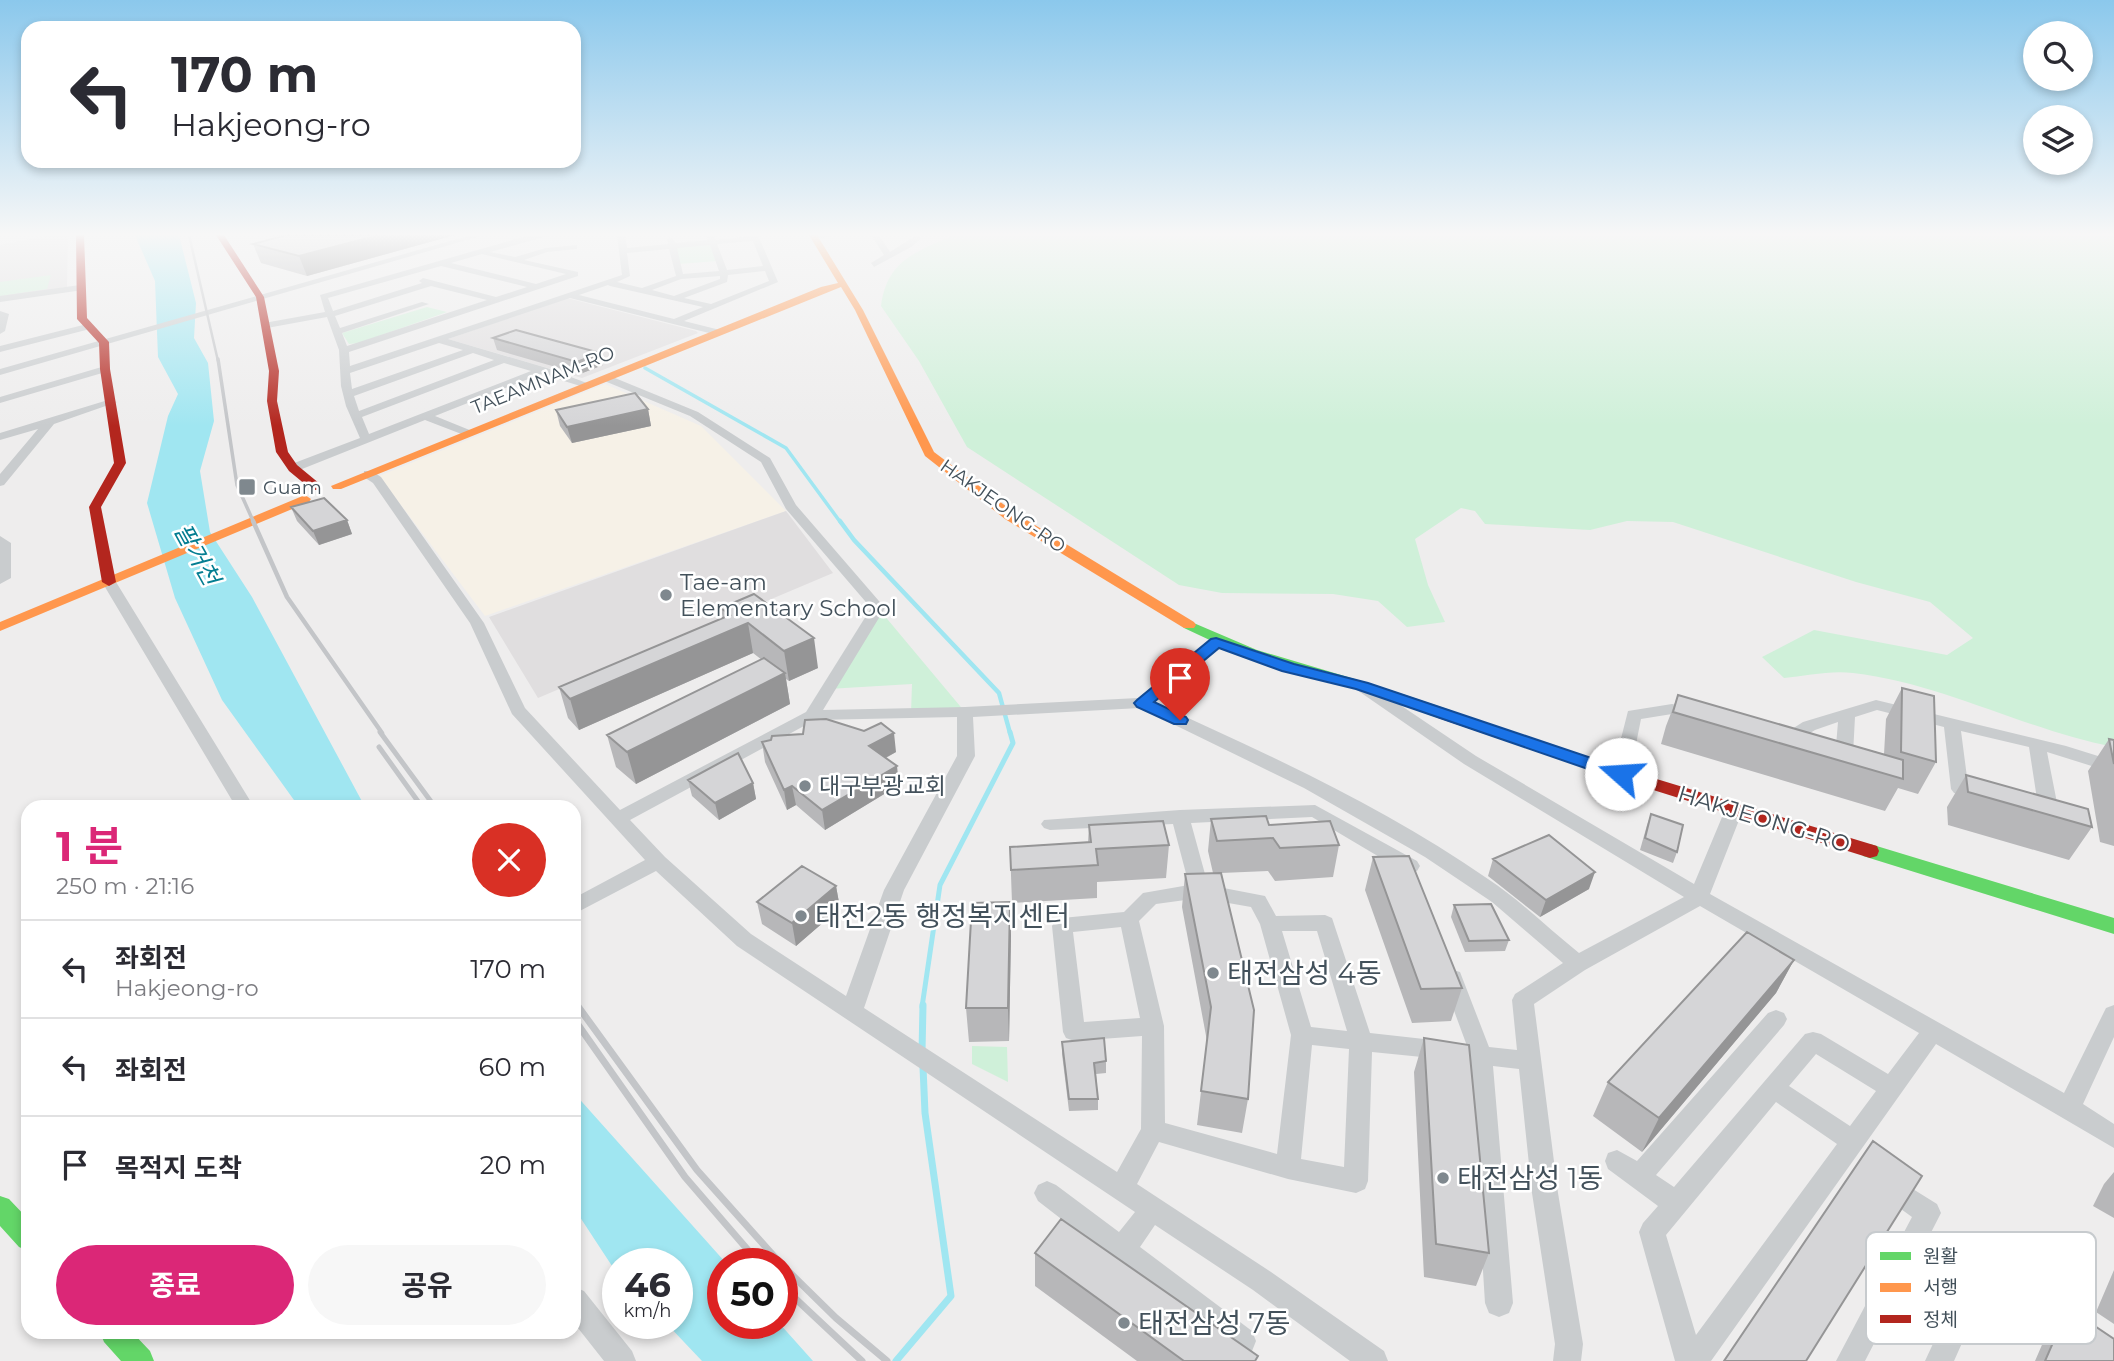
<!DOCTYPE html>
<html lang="ko">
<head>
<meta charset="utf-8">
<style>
  body { margin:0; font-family:Montserrat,"Noto Sans KR",sans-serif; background:#f7f7f7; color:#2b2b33; height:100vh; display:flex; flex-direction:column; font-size:26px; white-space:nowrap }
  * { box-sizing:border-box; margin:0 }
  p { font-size:23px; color:#7c7c81 }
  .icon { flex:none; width:38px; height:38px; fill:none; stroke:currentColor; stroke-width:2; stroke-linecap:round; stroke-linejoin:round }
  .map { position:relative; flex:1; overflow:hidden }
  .panel { position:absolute; left:21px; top:800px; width:560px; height:539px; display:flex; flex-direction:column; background:#fff; border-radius:21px; box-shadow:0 4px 10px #0003 }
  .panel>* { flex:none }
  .hud { position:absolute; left:21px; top:21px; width:560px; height:147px; border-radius:21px; box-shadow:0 4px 10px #0003; background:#fff; color:#2b2b33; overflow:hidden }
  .fabs { position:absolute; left:2023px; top:21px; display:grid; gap:14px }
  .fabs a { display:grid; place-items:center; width:70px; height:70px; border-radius:50%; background:#fff; box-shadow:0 4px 10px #0003; font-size:35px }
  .speed { position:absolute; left:602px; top:1248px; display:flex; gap:14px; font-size:35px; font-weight:700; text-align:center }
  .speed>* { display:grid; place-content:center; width:91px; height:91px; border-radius:50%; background:#fff; box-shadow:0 4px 10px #0003; line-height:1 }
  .speed small { font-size:18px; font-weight:400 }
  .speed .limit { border:10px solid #d22; background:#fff; color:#111 }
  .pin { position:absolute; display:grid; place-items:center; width:60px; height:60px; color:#fff; margin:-72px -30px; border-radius:50% 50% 50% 0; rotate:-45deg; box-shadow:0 0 7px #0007 }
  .pin .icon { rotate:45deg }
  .me { position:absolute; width:77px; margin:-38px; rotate:289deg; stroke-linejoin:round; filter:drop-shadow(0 0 5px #0008) }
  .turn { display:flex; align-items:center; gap:24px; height:147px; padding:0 35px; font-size:32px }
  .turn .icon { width:91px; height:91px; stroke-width:2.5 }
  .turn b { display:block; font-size:49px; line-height:60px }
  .round { display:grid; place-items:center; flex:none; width:74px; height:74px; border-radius:37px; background:#f7f7f7 }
  .summary { display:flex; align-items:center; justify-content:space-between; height:119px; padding:0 35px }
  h1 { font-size:42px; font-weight:700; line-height:52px; color:#db2777 }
  .button { display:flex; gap:14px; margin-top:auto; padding:14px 35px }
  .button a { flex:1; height:80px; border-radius:42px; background:#db2777; color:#fff; font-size:28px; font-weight:700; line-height:80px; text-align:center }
  .button a+a { background:#f7f7f7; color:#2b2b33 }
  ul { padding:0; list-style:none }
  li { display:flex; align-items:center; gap:21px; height:98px; padding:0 35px; border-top:2px solid #e1e1e2 }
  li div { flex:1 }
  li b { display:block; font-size:26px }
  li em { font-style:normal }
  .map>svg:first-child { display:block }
  .commercial { fill:#f6f1e7 }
  .education { fill:#e0dedf }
  .green { fill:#cff0d9 }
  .water { fill:#a0e6f1 }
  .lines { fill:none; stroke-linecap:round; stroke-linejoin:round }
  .stream-far3 { stroke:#a0e6f1; stroke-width:3.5 }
  .stream-far2 { stroke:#a0e6f1; stroke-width:4.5 }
  .stream-far1 { stroke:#a0e6f1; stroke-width:5 }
  .stream { stroke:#a0e6f1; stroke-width:7 }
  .street { fill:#c9ccce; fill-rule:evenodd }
  .fast { fill:#63d668; fill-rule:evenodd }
  .slow { fill:#ff974d; fill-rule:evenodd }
  .jam { fill:#b3261e; fill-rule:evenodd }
  .rail-far4 { stroke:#c3c5c8; stroke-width:2.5 }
  .rail-far3 { stroke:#c3c5c8; stroke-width:3.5 }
  .rail-far2 { stroke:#c3c5c8; stroke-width:4.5 }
  .rail-far1 { stroke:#c3c5c8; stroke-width:5 }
  .rail { stroke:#c3c5c8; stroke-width:7 }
  .wall { fill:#b7b7b9 }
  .shaded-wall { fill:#959596 }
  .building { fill:#d5d5d7; stroke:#959596; stroke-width:2 }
  .route { fill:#1a73e8; stroke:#114b97; stroke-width:2 }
  .poi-dot { fill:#7f888e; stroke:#fff; stroke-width:2.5 }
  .labels { text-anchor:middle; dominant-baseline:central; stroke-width:5; stroke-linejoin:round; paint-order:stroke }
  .far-street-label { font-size:19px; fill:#43515b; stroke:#fff }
  .far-poi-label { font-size:19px; fill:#43515b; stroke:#fff; text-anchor:start }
  .poi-label { font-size:23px; fill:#43515b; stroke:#fff; text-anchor:start }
  .street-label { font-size:23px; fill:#43515b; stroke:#fff }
  .water-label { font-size:24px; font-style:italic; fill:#037d91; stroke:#fff }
  .near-poi-label { font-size:28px; fill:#43515b; stroke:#fff; text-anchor:start }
  .key { fill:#fff; stroke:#c7cbce; stroke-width:2 }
  .key-label { font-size:19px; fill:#43515b }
</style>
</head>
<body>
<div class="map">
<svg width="2114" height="1361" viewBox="0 0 2114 1361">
  <rect width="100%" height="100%" fill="#eeeded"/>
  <path class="commercial" d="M605,384L701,426L786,511L485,616L379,476Z"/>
  <path class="education" d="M50,235H68L67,287L0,298V245Z
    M567,298L696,331L698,333L582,378L448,339Z
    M786,511L833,573L538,698L489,617Z"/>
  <path class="green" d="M954,235H2114V747C2025,730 1942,683 1853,673C1831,670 1805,676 1784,678L1762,657L1814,630L1947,655L1973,638L1930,602L1856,582L1673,522L1627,521L1590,530L1485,524L1475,511L1461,508L1415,539L1428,585L1445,622L1407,627L1378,601L1333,594L1222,593L1179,585L967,447L919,361L881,306C887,260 916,252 954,235Z
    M710,243L717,261L679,264L675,247Z
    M51,275L47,289L0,296V282Z
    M427,307L447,312L359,343L349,344L342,333Z
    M878,608L965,712L911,713L912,684L828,689Z
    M972,1046L1007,1047L1008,1082L972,1064Z"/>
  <path class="water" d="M135,235H179L196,303L194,338L208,363L214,421L200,471L210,532L252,597L365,807H299L222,700L175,598L147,503L168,416L178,394L158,357L155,281Z
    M574,1093L726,1263L723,1264V1323H779L813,1361H702L666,1323H677V1264H618V1272L612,1266L574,1208Z"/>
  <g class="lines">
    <path class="stream-far3" d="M645,368L786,448L841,523"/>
    <path class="stream-far2" d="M840,521L854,540L999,693L1010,733"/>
    <path class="stream-far1" d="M922,1007L940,885L1013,743L1010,732"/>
    <path class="stream" d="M922,1052L923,1005
      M896,1361L951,1296L925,1113L923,1067"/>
    <path class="street" d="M471,235H484L0,375V369Z
      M530,235H552L490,252L515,257L546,248L577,245V249L547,252L524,260L578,272V276L349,352L350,366L622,275L617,235H625L627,248L668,244L667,239L671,237L676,243L708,240L706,235H714L716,240L758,235L778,282L684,321L720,330V334L717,335L570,298L448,339L547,368L592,385L587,388L541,374L435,416L472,431V435H464L425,420L297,471H289V465L360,438L346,406L341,386L339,350L327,317L267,328L262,325L264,323L325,312L320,295ZM753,241L763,266L727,270L717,244ZM710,245L719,271L683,274L677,248ZM669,249L676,276L642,288L617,282L630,276L627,253ZM482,254L566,274L536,284L451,263ZM441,266L527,287L496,297L423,278L419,281L422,283L333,311L328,298ZM765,271L769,281L711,304L684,298L727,282L728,275ZM720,276V279L674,296L652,290L681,279ZM608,285L610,286L703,307L674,319L579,295ZM431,286L487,300L347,346L342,333L429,304L422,302L340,328L335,316ZM439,343L463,350L352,389L350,373ZM473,353L494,360L359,411L354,396ZM504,363L531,371L369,434L362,417Z
      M811,235H837L814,239Z
      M871,235H879L890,252L915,236L922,238L911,247L874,267L871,263L884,255Z
      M80,285L83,286V290L0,302V296Z
      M0,311L9,314L5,331L0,334Z
      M87,324L92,327L90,329L0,352V346Z
      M105,366L110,369L109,371L0,403V397Z
      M602,376H610L698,412L770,458L796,505L885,608L823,710L965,707L1138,698L1212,639H1222L1225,642L1222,645L1153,702C1268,754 1384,807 1488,879C1521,901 1549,929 1579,953L1684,897L1464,764L1357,690L1355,687L1357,684H1369L1476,756L1694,884L1725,810L1728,806H1740L1743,810L1710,894L2064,1093L2106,1008L2114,1005V1037L2083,1104L2114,1124V1148L1936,1044L1711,1361H1675L1639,1232L1643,1223L1658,1206L1608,1169L1605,1161L1608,1153L1617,1150L1637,1161L1768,1013L1776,1010L1784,1013L1787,1019L1784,1025L1656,1175L1674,1187L1805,1034L1813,1032L1821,1034L1888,1074L1919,1033L1700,906L1585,970L1534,1004L1558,1193L1583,1344L1581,1361H1553L1555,1344L1532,1193L1519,1069L1493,1066L1513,1303L1509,1313L1499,1317L1489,1313L1485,1303L1470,1063L1463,1061L1460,1054L1467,1046L1442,978L1446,972L1453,970L1460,972L1489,1047L1517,1050L1512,1000L1515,994L1563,963L1492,902L1425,857L1304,788L1140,708L973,717L975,756L904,890L864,1008L1117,1172L1141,1129L1142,1036L1074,1041L1066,1038L1063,1032L1052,926L1055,921L1062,918L1124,912L1143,893L1189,885L1173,824L1050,830L1044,828L1041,824L1044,820L1180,810L1315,805L1417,861L1420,866L1417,871L1410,873L1403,871L1312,817L1191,823L1208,885L1265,896L1276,916L1325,915L1332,918L1370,1033L1442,1041L1450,1043L1453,1050L1450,1057L1442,1059L1372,1052L1368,1181L1365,1189L1356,1193L1288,1179L1159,1142L1137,1184L1271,1272L1384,1351L1388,1361H1350L1253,1290L1155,1225L1140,1247L1252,1331L1256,1341L1252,1351L1242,1355L1232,1351L1038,1201L1034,1193L1038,1185L1047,1181L1056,1185L1119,1232L1135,1212L737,946L656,871L574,914V898L645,860L512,714L470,623L373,483L364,477V471H372L381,477L484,623L525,708L620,810L806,712L871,608L786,509L761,462L690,416L602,380ZM957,717V756L884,890L846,996L751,934L665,857L630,820L815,720ZM1200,898L1251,907L1260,924L1291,1035L1277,1154L1165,1123L1164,1026L1139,921L1156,904ZM1121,927L1140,1018L1084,1022L1073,932ZM1282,931H1317L1347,1031L1311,1027ZM1312,1045L1349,1049L1344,1167L1301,1159ZM1816,1054L1876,1091L1850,1126L1789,1086ZM1776,1102L1837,1144L1696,1335L1666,1235Z
      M108,400L117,402L54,424L4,485L0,486V474L38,429L0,440V433Z
      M0,536L11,543V578L0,584Z
      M109,578L116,582L254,807H236L102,582Z
      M1876,700L2066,746L2114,761V773L2047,752L2059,813L2056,817L2050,819L2042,816L2039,812L2029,747L1961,731L1968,785L1981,789L1984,793L1981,797L1975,799L1954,793L1951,789L1944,727L1877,710L1855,717L1853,754L1844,759L1829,755L1826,751L1829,747L1836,746L1838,722L1815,730L1792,744L1780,742L1778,738L1803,722Z
      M1672,704L1699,710L1701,714L1693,719L1672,714L1641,719L1630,774L1627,778H1615L1612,774L1628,711Z
      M1892,1176L1937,1204L1941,1213L1865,1361H1836L1912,1217L1883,1196L1879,1188L1883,1180Z
      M1973,1276L1983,1279L1986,1289L1954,1361H1925L1963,1279Z
      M574,1287L584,1291L632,1351L636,1361H604L574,1323Z"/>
    <path class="fast" d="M1189,621L1257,650L1378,686L1450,710L1452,714L1450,718H1438L1367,692L1246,657L1184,628L1182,625L1184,622Z
      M1870,844L2114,918V934L1863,856L1861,851L1863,846Z
      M0,1196L9,1199L28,1219V1251L19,1247L0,1226Z
      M100,1332H132L150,1351L154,1361H121L104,1342Z"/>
    <path class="slow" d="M809,235H817L863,310L934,452L1015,513L1194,622L1196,625L1194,628H1184L1005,519L925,456L855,310L841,287L341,489H333L331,486L821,287L838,283Z
      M305,495L311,499L309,502L0,631V622Z"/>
    <path class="jam" d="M76,235H84L87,318L109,342L110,369L126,463L101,507L116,582L109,586L102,582L89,507L114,463L100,369L99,343L77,319Z
      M216,235H224L264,297L279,371L277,401L288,452L297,465L320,484V490H312L289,471L276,452L267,401L269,371L256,297Z
      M1444,709L1627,770L1877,846L1879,851L1877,856L1870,858L1615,778L1438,718L1436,714Z"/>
    <path class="rail-far4" d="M189,235L218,361"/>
    <path class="rail-far3" d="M218,359L237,485L254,523"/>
    <path class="rail-far2" d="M253,521L287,597L382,733"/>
    <path class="rail-far1" d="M380,732L435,807
      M379,747L422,807
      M574,1000L579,1007"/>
    <path class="rail" d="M577,1005L697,1170L781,1264
      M574,1019L685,1177L760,1264
      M782,1265L836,1318L887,1361
      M782,1286L862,1361"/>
  </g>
  <path class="wall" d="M272,235H455L307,276L261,263L253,244L273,239Z
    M493,338L600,353L603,365L580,374L497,350Z
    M648,409L651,426L572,443L560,426L556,410Z
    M291,507L347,520L352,534L319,545L297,521Z
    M754,594L818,668L789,681L786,679L790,704L636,784L616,767L607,735L762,660L753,653L579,730L568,718L559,687L723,619L721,608Z
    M1902,688L1936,762L1918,794L1898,788L1885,811L1661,744L1666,726L1678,695L1884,754L1886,719Z
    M2109,739L2114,740V846L2100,842L2088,771Z
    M762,742L896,752L886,758L899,785L825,830L796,805L787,810L765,762Z
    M1966,775L2092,827L2069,860L1948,825L1947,807Z
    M688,780L753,783L756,799L719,820L692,796Z
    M1651,814L1677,852L1673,863L1640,850L1647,825Z
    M1211,819L1269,825L1339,845L1333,877L1275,881L1268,871L1221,873L1248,1099L1242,1133L1197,1125L1207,1041L1182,907L1185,874L1213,873L1208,851Z
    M1089,825L1169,845L1166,878L1097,882V898L1012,903L1010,847L1088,842Z
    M1373,857L1462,988L1451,1021L1412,1023L1365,890Z
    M1493,859L1589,889L1540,917L1488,876Z
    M836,886L840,908L796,946L762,924L757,902Z
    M1454,905L1509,940L1505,951L1465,952L1451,917Z
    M1011,935L1009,1041L969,1042L966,1008Z
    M1794,960L1776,993L1642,1152L1593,1116L1608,1082Z
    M1424,1038L1489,1253L1476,1286L1424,1277L1414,1072Z
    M1062,1042L1106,1061V1073L1096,1074L1098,1099V1110L1069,1111L1062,1054Z
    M2114,1172V1218L2093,1206L2104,1184Z
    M1035,1253L1256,1361H1137L1035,1286Z
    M2114,1270V1324L2096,1312Z
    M2068,1308L2114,1361H2035L2051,1324Z"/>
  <path class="shaded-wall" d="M379,235H455L307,276L299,256Z
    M600,353L603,365L580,374L577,362Z
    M648,409L651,426L572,443L567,427Z
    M347,520L352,534L319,545L313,531Z
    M748,623L753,653L579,730L570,699Z
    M814,638L818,668L789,681L784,651Z
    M785,673L790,704L636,784L627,752Z
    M894,733L896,752L872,765L869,746Z
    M897,766L899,785L825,830L822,810Z
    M753,783L756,799L719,820L715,803Z
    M792,786L796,805L787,810L784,790Z
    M1595,872L1589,889L1540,917L1546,900Z
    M836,886L840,908L796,946L792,923Z
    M1010,902L1011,935L1009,1041L1008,1008Z
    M1794,960L1776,993L1642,1152L1659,1118Z"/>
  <path class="building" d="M287,235H379L299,256L253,244Z
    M516,330L600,353L577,362L493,338Z
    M635,393L648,409L567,427L556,410Z
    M324,498L347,520L313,531L291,507Z
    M754,594L814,638L784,651L748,623L570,699L559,687L730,615L721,608Z
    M764,658L785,673L627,752L607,735Z
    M1902,688L1934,696L1936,762L1901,752Z
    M1678,695L1903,760V779L1673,712Z
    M826,719L864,731L881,723L894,733L869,746L897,766L822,810L792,786L784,790L762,742L771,740L772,736L803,734L805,720Z
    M2109,739L2114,740V764Z
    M738,753L753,783L715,803L688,780Z
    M1966,775L2088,809L2092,827L1968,792Z
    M1651,814L1683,825L1677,852L1645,838Z
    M1266,816L1269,825L1330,821L1339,845L1280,848L1273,838L1217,841L1211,819Z
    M1163,821L1169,845L1096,849L1098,865L1011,870L1010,847L1091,842L1089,825Z
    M1549,835L1595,872L1546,900L1493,859Z
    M1409,856L1462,988L1421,989L1373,857Z
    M802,866L836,886L792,923L757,902Z
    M1221,873L1254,1010L1248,1099L1201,1091L1211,1007L1185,874Z
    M1010,902L1008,1008H966L972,903Z
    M1491,904L1509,940L1469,941L1454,905Z
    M1747,932L1794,960L1659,1118L1608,1082Z
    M1104,1038L1106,1061L1094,1063L1098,1099H1069L1062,1042Z
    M1424,1038L1469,1045L1489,1253L1436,1244Z
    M1873,1141L1922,1176L1806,1361H1724Z
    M1061,1219L1258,1356L1255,1361H1184L1035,1253Z
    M2068,1308L2114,1339V1361H2045Z"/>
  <linearGradient id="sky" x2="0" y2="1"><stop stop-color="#8bc8ec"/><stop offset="0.55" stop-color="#f7f7f7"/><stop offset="1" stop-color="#f7f7f7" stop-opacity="0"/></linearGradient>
  <rect width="2114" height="426" fill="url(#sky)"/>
  <path class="route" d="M1216,638L1294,664L1368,683L1627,770L1630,774L1621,780L1614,778L1356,689L1282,671L1219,648L1154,702L1186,717L1188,720L1186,724H1174L1137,707L1134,703L1137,700L1211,639Z"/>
  <g class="poi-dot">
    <rect x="238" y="478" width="18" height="18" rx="3.5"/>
    <circle cx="666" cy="595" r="7"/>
    <circle cx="805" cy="786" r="7"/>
    <circle cx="801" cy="916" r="7"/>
    <circle cx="1213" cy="973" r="7"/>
    <circle cx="1443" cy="1178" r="7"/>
    <circle cx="1124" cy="1323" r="7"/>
  </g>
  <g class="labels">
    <g class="far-street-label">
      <text transform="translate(543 380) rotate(-22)">TAEAMNAM-RO</text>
      <text transform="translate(1003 506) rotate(35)">HAKJEONG-RO</text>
    </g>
    <g class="far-poi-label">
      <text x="263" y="487">Guam</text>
    </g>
    <g class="poi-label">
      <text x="680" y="582">Tae-am<tspan x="680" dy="26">Elementary School</tspan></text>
      <text x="819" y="786">대구부광교회</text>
    </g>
    <g class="street-label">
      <text transform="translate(1764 819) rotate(17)">HAKJEONG-RO</text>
    </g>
    <g class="water-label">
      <text transform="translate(197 554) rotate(61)">팔거천</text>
    </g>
    <g class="near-poi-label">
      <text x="815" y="916">태전2동 행정복지센터</text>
      <text x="1227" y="973">태전삼성 4동</text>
      <text x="1457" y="1178">태전삼성 1동</text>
      <text x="1138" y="1323">태전삼성 7동</text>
    </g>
  </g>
  <rect x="1866" y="1232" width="230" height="112" rx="10" class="key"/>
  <rect x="1880" y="1252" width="31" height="8" fill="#63d668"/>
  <rect x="1880" y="1283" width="31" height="9" fill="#ff974d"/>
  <rect x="1880" y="1315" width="31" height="8" fill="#b3261e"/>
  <g class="key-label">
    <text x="1923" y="1263">원활</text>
    <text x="1923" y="1294">서행</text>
    <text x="1923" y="1326">정체</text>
  </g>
</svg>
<div class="fabs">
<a><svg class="icon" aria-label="search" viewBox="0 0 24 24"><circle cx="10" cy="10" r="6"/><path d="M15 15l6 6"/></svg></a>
<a><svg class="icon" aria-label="layers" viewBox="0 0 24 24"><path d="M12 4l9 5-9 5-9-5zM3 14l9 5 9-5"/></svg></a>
</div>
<div class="speed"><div>46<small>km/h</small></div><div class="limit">50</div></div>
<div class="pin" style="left:1180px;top:720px;background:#d93025"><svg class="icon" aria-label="arrive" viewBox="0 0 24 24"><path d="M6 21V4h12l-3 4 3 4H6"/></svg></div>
<svg class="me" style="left:1621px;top:774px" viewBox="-20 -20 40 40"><circle r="19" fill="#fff"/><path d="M0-13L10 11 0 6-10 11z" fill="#1a73e8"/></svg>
<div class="hud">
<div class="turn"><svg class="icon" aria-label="left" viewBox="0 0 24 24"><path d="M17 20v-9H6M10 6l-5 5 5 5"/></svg><div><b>170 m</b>Hakjeong-ro</div></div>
</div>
<section class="panel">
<div class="summary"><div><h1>1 분</h1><p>250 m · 21:16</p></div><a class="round" style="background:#d93025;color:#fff"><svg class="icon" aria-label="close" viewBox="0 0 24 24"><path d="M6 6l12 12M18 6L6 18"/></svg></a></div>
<ul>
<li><svg class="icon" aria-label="left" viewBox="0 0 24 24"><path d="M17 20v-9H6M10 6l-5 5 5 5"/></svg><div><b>좌회전</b><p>Hakjeong-ro</p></div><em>170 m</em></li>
<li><svg class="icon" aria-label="left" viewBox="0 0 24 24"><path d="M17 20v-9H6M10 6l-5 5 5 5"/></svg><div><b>좌회전</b></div><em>60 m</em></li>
<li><svg class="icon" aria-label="arrive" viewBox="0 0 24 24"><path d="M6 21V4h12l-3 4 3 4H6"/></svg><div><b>목적지 도착</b></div><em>20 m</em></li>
</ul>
<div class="button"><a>종료</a><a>공유</a></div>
</section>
</div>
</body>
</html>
